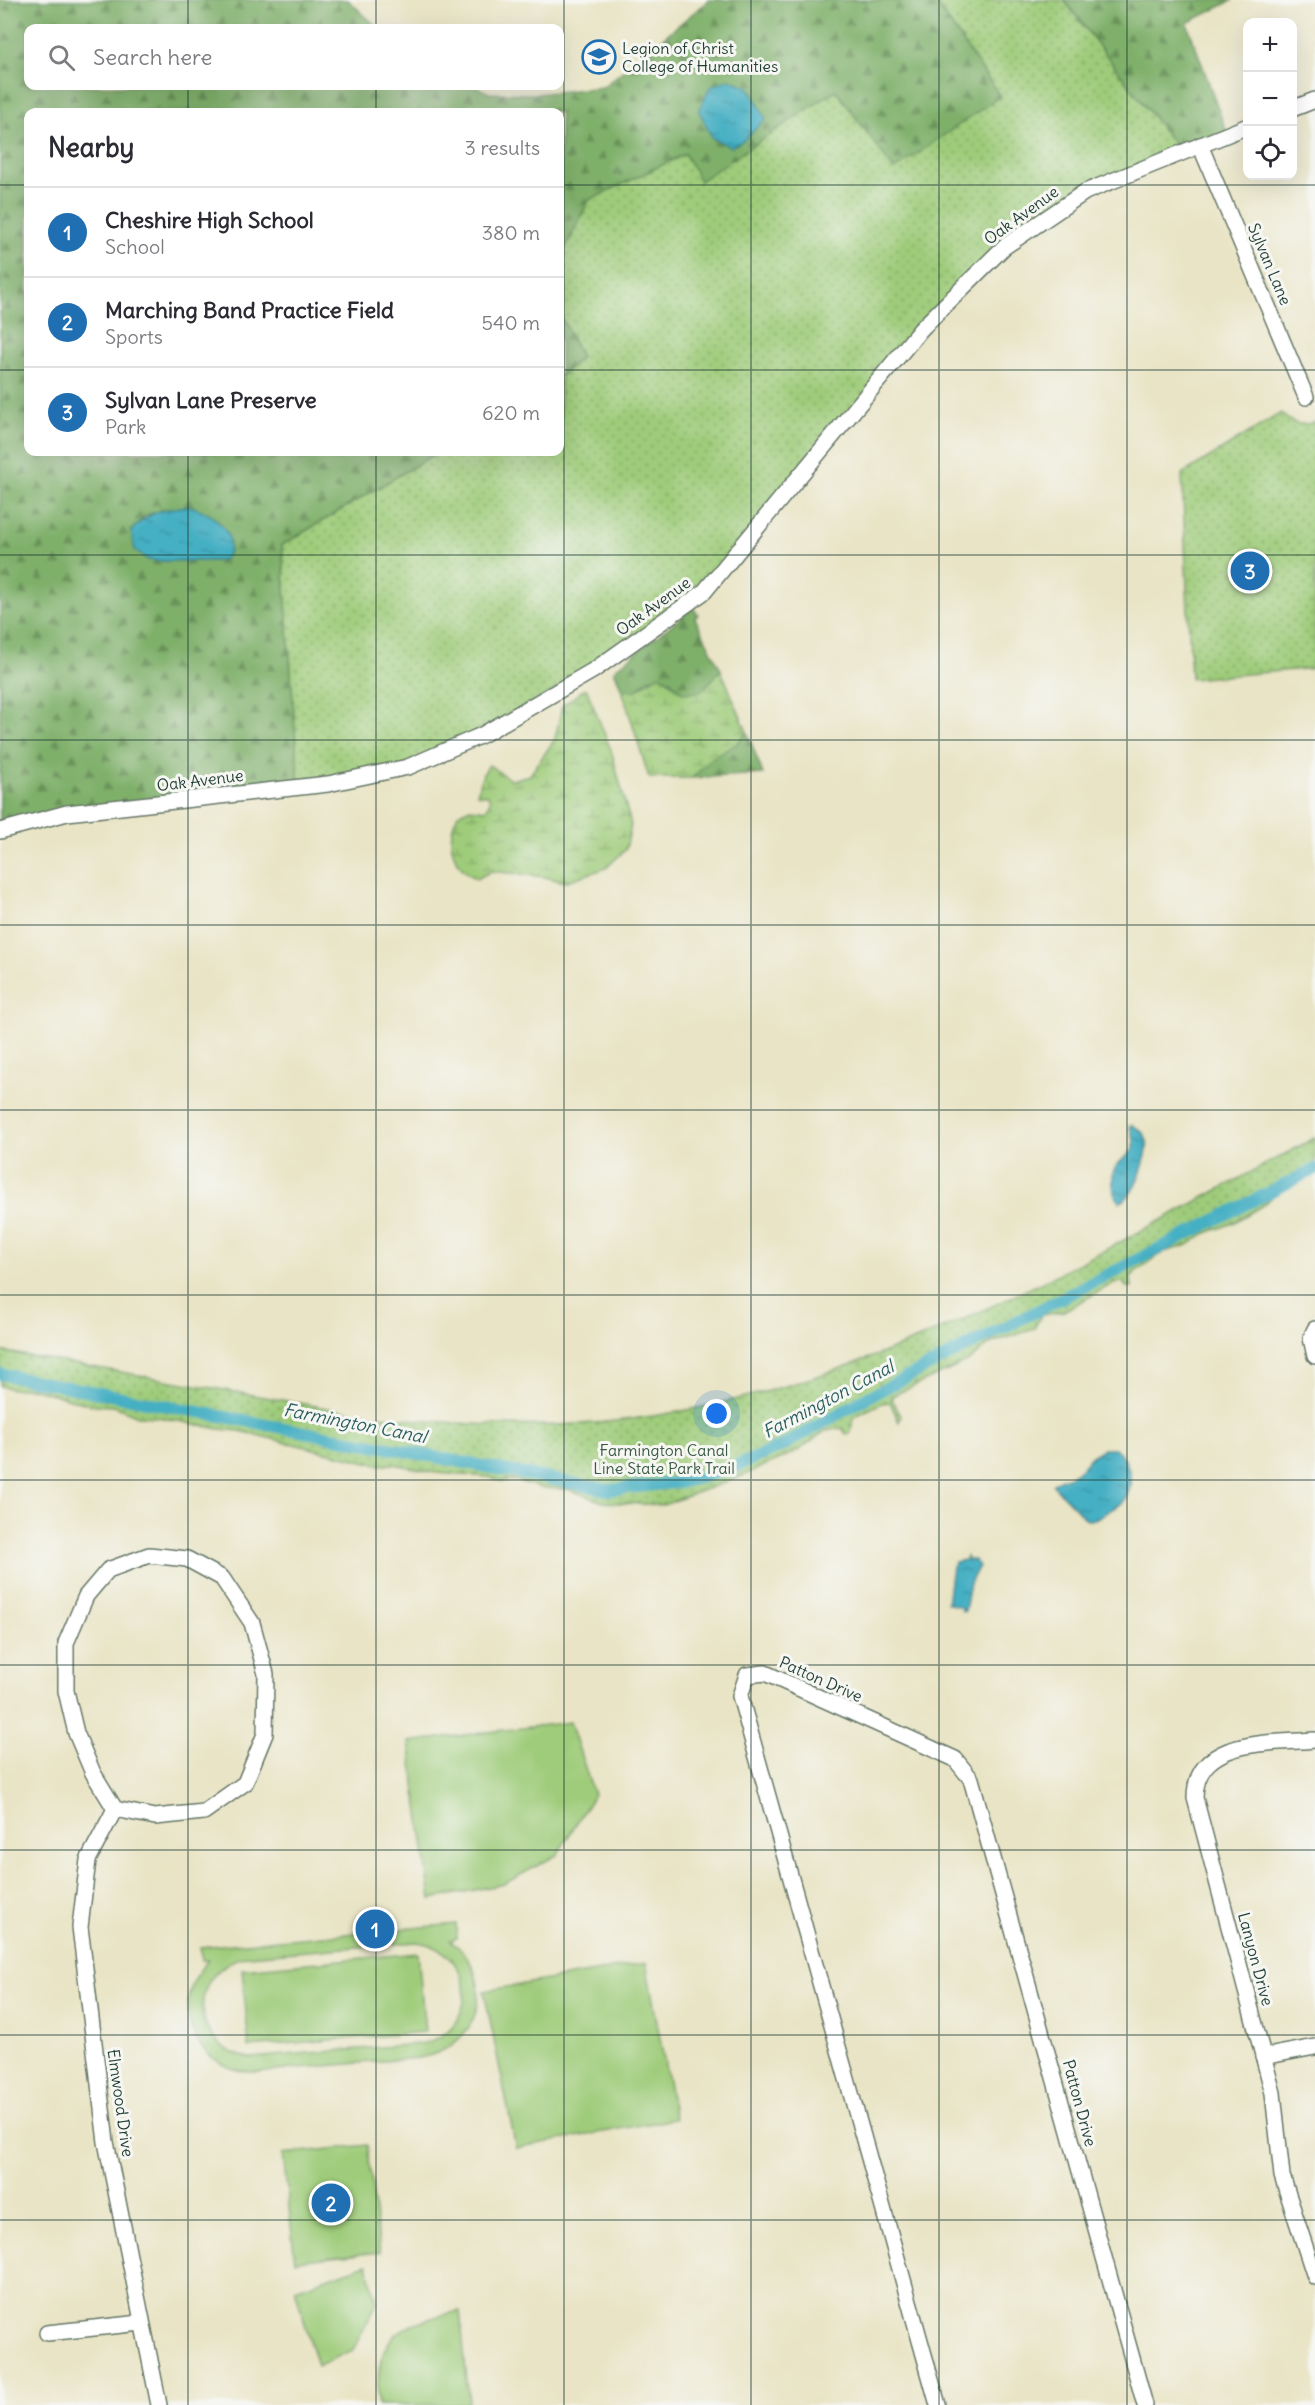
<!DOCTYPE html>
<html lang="en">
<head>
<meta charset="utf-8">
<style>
	:root { --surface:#fff; --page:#f2f2f3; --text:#2b2b33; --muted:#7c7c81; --line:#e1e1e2; --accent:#1f6fb2 }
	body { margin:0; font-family:Delius,sans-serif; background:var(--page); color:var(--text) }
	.controls { position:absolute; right:18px; top:18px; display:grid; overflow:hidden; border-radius:12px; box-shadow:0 6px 24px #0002 }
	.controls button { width:54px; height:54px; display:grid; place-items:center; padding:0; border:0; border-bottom:2px solid var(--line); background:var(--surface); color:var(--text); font:30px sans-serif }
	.you { position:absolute; left:717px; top:1414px; width:21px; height:21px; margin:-15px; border:4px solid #fff; border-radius:50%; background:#1a73e8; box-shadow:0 0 0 9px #1a73e833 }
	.badge { display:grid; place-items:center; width:39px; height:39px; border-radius:50%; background:var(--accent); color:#fff; font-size:20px; font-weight:700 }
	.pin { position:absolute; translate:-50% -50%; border:3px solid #fff; box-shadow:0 2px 6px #0006 }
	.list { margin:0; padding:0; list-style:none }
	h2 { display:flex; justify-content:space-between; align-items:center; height:78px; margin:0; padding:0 24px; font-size:26px }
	h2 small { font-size:20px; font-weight:400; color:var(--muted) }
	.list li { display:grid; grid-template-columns:39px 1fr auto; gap:18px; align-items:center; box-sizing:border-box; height:90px; padding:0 24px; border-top:2px solid var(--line) }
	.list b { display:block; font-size:22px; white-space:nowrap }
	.list p { margin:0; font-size:20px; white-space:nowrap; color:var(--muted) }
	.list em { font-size:20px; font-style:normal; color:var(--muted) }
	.icon { flex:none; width:33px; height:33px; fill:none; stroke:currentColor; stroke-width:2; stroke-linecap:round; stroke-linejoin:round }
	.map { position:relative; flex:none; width:1315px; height:2405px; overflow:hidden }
	.search { position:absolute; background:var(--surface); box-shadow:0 6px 24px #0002; left:24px; top:24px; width:540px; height:66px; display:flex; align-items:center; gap:15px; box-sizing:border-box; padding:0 21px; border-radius:12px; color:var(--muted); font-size:22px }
	.panel { position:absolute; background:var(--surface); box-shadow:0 6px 24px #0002; left:24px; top:108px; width:540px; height:348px; border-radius:12px }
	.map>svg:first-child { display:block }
</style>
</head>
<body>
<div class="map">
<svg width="1315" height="2405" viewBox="0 0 1315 2405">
	<defs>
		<pattern id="grass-dots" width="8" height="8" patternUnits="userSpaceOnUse" patternTransform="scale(1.5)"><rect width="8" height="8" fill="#9fcc7a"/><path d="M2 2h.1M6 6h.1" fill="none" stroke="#81a765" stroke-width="1.8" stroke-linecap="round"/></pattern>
		<pattern id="forest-firs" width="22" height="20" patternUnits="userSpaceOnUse" patternTransform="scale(1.5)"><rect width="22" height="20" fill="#7fb06a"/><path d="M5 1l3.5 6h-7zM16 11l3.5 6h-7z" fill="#679058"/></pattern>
		<pattern id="wetland-marsh" width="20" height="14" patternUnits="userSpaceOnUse" patternTransform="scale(1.5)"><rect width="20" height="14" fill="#9fcc7a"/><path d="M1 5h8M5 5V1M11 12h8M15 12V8" fill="none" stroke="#81a765"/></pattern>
		<pattern id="water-ripples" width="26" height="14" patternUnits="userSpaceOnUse" patternTransform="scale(1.5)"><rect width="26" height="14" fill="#44afc3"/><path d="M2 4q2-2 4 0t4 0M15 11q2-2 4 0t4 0" fill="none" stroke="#38909f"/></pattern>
	</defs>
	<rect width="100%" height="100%" fill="#f6f6f2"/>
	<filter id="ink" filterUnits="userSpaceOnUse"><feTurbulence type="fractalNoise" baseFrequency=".0167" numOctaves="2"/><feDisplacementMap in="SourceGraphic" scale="12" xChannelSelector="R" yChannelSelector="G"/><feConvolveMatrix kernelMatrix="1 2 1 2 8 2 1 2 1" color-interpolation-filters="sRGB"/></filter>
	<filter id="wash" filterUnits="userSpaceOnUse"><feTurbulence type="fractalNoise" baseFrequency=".008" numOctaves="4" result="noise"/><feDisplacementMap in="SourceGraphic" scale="24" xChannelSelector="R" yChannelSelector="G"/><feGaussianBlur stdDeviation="1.35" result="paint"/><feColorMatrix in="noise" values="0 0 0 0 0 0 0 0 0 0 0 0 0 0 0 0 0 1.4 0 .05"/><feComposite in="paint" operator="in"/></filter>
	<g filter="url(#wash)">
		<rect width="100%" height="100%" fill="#e9e4c5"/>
		<g fill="url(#grass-dots)" stroke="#5f8457" stroke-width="1.5">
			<path d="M 934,0 L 1064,0 L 1181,153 L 1085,192 L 1004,247 L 921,329 L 704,592 L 594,670 L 408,767 L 299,787 L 282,545 L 438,452 L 560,452 L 560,377 L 581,357 L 560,315 L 560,259 L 589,200 L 685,154 L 701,180 L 836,90 L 1000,97 Z"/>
			<path d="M 1281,413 C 1291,424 1301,427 1315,422 L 1315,668 L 1191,679 L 1182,474 Z"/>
			<path d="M 1315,1138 L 1315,1173 L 1279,1190 L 1265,1204 L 1233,1223 L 1204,1234 L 1188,1245 L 1164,1252 L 1135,1272 L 1131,1278 L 1132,1287 L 1126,1287 L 1123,1282 L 1114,1283 L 1062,1312 L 1041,1315 L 1034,1329 L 991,1343 L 967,1362 L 894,1395 L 891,1398 L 901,1416 L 899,1422 L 890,1402 L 882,1403 L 853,1417 L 851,1433 L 846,1434 L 842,1428 L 825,1431 L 799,1450 L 742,1476 L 663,1505 L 603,1502 L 567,1489 L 541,1488 L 515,1480 L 501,1481 L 488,1477 L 436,1473 L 394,1464 L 379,1465 L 240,1431 L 219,1429 L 158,1417 L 138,1416 L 114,1406 L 91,1405 L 32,1388 L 13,1389 L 0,1386 L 0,1351 L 368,1415 C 450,1424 533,1430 615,1421 C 871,1393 1092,1255 1315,1138 Z"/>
		</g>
		<g fill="url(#forest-firs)" stroke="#4f764f" stroke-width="1.5" fill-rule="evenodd">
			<path d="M 0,0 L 348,0 L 378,28 L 28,28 L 28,86 L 474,86 L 489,93 L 536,94 L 603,87 L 709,0 L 934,0 L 1000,96 L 894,170 L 836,90 L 700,181 L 685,154 L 589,200 L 560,259 L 560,112 L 28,112 L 28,452 L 438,452 L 282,545 L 299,787 L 67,813 L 0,831 ZM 165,509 L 187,560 L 156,561 L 131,531 L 145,516 Z"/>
			<path d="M 1064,0 L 1233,0 L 1187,23 L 1227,133 L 1181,153 Z"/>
			<path d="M 560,315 L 581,357 L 560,377 Z"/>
			<path d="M 693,608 L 698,614 L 695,618 L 721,670 L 701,692 L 683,693 L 670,680 L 649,679 L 635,691 L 622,690 L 614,670 Z"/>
			<path d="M 747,732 L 763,774 L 692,778 L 713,757 L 735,745 Z"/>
		</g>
		<g fill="url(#wetland-marsh)" stroke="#5f8457" stroke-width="1.5">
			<path d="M 721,670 L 747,732 L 735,745 L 713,757 L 692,778 L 649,778 L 622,690 L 635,691 L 660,674 L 683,693 L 701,692 Z"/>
			<path d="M 586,688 L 611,750 L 631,825 L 626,849 L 606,868 L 564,882 L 545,877 L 491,871 L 477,879 C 451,867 445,839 458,814 L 470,808 L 486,810 L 490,801 L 488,795 L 477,794 L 483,774 L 489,765 L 511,780 L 530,775 L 555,739 L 562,706 Z"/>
		</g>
		<g fill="#9fcc7a" stroke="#5f8457" stroke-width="1.5" fill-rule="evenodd">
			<path d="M 570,1722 L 594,1795 L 557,1855 L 504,1884 L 431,1899 L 409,1742 Z"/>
			<path d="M 456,1924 L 457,1938 L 450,1940 C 500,1978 481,2048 419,2058 C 380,2061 340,2065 301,2068 C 280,2070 257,2075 237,2070 C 214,2064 196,2046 190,2024 C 184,2000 192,1978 208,1960 L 202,1960 L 200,1947 ZM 417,1942 C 479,1951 481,2033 419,2044 L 250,2058 C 188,2048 186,1968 248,1956 Z"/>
			<path d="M 418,1953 L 425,2032 L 249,2047 L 242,1969 Z"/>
			<path d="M 646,1963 L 675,2119 L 516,2148 L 484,1991 Z"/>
			<path d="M 367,2145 L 380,2252 L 295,2261 L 283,2154 Z"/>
			<path d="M 367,2264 L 377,2303 L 353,2350 L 317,2366 L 295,2289 Z"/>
			<path d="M 460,2311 L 469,2402 L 465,2405 L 378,2405 C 376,2333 394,2326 460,2311 Z"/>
		</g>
		<g fill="url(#water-ripples)" stroke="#32767c" stroke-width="1.5">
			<path d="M 729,79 L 749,87 L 766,119 L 744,140 L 731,147 L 712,138 L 699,111 L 710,87 Z"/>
			<path d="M 190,506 C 211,512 240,532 226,558 L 218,561 L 156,561 L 148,560 L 135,550 L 131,531 C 150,511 162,509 190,506 Z"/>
			<path d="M 1132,1125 C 1138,1128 1145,1133 1147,1141 C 1150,1154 1133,1200 1120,1202 C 1115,1197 1114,1193 1113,1185 C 1110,1158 1131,1161 1134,1145 C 1135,1139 1131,1132 1129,1126 Z"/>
			<path d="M 1103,1449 L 1116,1449 C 1130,1460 1136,1487 1123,1501 C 1118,1507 1111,1509 1104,1514 C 1098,1517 1095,1521 1087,1520 L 1052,1484 C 1060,1478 1067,1479 1074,1474 C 1086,1467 1084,1458 1103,1449 Z"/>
			<path d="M 966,1556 L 967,1560 L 974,1560 L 979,1566 L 970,1583 L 965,1611 L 962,1612 L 962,1608 L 947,1603 L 952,1566 L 955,1562 L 965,1560 Z"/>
		</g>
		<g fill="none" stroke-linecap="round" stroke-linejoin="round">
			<path stroke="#44afc3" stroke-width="12" d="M 0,1374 L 608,1490 L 683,1482 L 730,1469 L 784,1445 L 868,1397 L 1315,1169"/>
		</g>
	</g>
	<g filter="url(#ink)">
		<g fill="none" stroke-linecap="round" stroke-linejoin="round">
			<defs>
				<g id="minor">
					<path d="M 1292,109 L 1315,100"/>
					<path d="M 1200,145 L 1306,397"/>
					<path d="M 0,831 L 67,813 L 328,784 L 408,767 L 482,735 L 594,670 L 704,592 L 921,329 L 1004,247 L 1085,192 L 1248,126"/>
					<path d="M 1315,1329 L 1311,1338 L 1315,1356"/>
					<path d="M 149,1555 L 187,1559 L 222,1578 L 252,1623 L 266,1674 L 265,1734 L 245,1783 L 204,1812 L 155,1817 L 115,1809 L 93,1773 L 76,1733 L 66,1691 L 66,1643 L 86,1596 L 108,1570 Z"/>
					<path d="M 1315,1740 C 1271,1744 1195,1737 1195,1798 L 1273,2093 L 1282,2176 L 1315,2277"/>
					<path d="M 115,1809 L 88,1860 L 80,1927 L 106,2142 L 159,2405"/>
					<path d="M 1263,2057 L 1315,2047"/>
					<path d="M 47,2333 L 141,2323"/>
					<path d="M 938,2405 L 740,1696 L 747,1675 L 765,1673 L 955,1759 L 971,1779 L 1145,2405"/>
				</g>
			</defs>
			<use href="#minor" stroke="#667767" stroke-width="18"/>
			<use href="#minor" stroke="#fff" stroke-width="15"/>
		</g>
	</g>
	<path fill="none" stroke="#1f3d34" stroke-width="1.5" stroke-opacity="0.55" d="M 188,0 L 188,28M 376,0 L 376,28M 564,0 L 564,2405M 751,0 L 751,2405M 939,0 L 939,2405M 1127,0 L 1127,2405M 188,86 L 188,112M 376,86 L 376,112M 0,185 L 28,185M 560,185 L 1315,185M 0,370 L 28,370M 560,370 L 1315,370M 188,452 L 188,2405M 376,452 L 376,2405M 0,555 L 1315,555M 0,740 L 1315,740M 0,925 L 1315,925M 0,1110 L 1315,1110M 0,1295 L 1315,1295M 0,1480 L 1315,1480M 0,1665 L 1315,1665M 0,1850 L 1315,1850M 0,2035 L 1315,2035M 0,2220 L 1315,2220"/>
	<defs>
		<symbol id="university-ring" viewBox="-11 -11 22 22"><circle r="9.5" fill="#f6f6f2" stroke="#1f6fb2" stroke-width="1.5"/><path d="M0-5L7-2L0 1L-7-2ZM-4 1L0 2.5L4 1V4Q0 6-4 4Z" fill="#1f6fb2"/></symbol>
	</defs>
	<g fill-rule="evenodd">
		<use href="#university-ring" x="580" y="38" width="38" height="38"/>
	</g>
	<g text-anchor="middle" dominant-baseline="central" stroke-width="6" stroke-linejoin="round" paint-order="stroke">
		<g font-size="16" fill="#1f3d34" stroke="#f6f6f2" text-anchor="start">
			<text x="622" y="48">Legion of Christ<tspan x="622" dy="18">College of Humanities</tspan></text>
		</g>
		<g font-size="16" fill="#1f3d34" stroke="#f6f6f2">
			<text transform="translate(1021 215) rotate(-36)">Oak Avenue</text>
			<text transform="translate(1270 264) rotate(67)">Sylvan Lane</text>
			<text transform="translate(653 606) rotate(-36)">Oak Avenue</text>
			<text transform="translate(200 780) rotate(-7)">Oak Avenue</text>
			<text transform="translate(821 1679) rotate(24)">Patton Drive</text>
			<text transform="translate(1256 1959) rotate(75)">Lanyon Drive</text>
			<text transform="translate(121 2103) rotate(82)">Elmwood Drive</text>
			<text transform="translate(1080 2103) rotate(75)">Patton Drive</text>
		</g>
		<g font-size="16" fill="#395a42" stroke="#f6f6f2">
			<text x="664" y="1450">Farmington Canal<tspan x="664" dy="18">Line State Park Trail</tspan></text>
		</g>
		<g font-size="18" font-style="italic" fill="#2a5f5f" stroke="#f6f6f2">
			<text transform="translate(828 1399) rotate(-28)">Farmington Canal</text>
			<text transform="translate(355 1423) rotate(11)">Farmington Canal</text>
		</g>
	</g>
</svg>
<div class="controls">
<button>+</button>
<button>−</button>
<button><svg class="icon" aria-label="locate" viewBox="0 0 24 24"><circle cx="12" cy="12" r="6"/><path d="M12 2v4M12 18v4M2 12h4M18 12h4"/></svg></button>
</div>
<div class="you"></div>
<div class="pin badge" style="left:375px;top:1929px">1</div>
<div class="pin badge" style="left:331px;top:2203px">2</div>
<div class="pin badge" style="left:1250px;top:571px">3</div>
<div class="search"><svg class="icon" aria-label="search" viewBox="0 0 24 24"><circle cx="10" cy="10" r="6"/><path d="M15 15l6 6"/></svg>Search here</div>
<section class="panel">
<h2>Nearby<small>3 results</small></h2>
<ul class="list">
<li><span class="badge">1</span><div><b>Cheshire High School</b><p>School</p></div><em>380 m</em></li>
<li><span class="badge">2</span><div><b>Marching Band Practice Field</b><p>Sports</p></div><em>540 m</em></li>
<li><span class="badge">3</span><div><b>Sylvan Lane Preserve</b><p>Park</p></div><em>620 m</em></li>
</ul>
</section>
</div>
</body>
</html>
